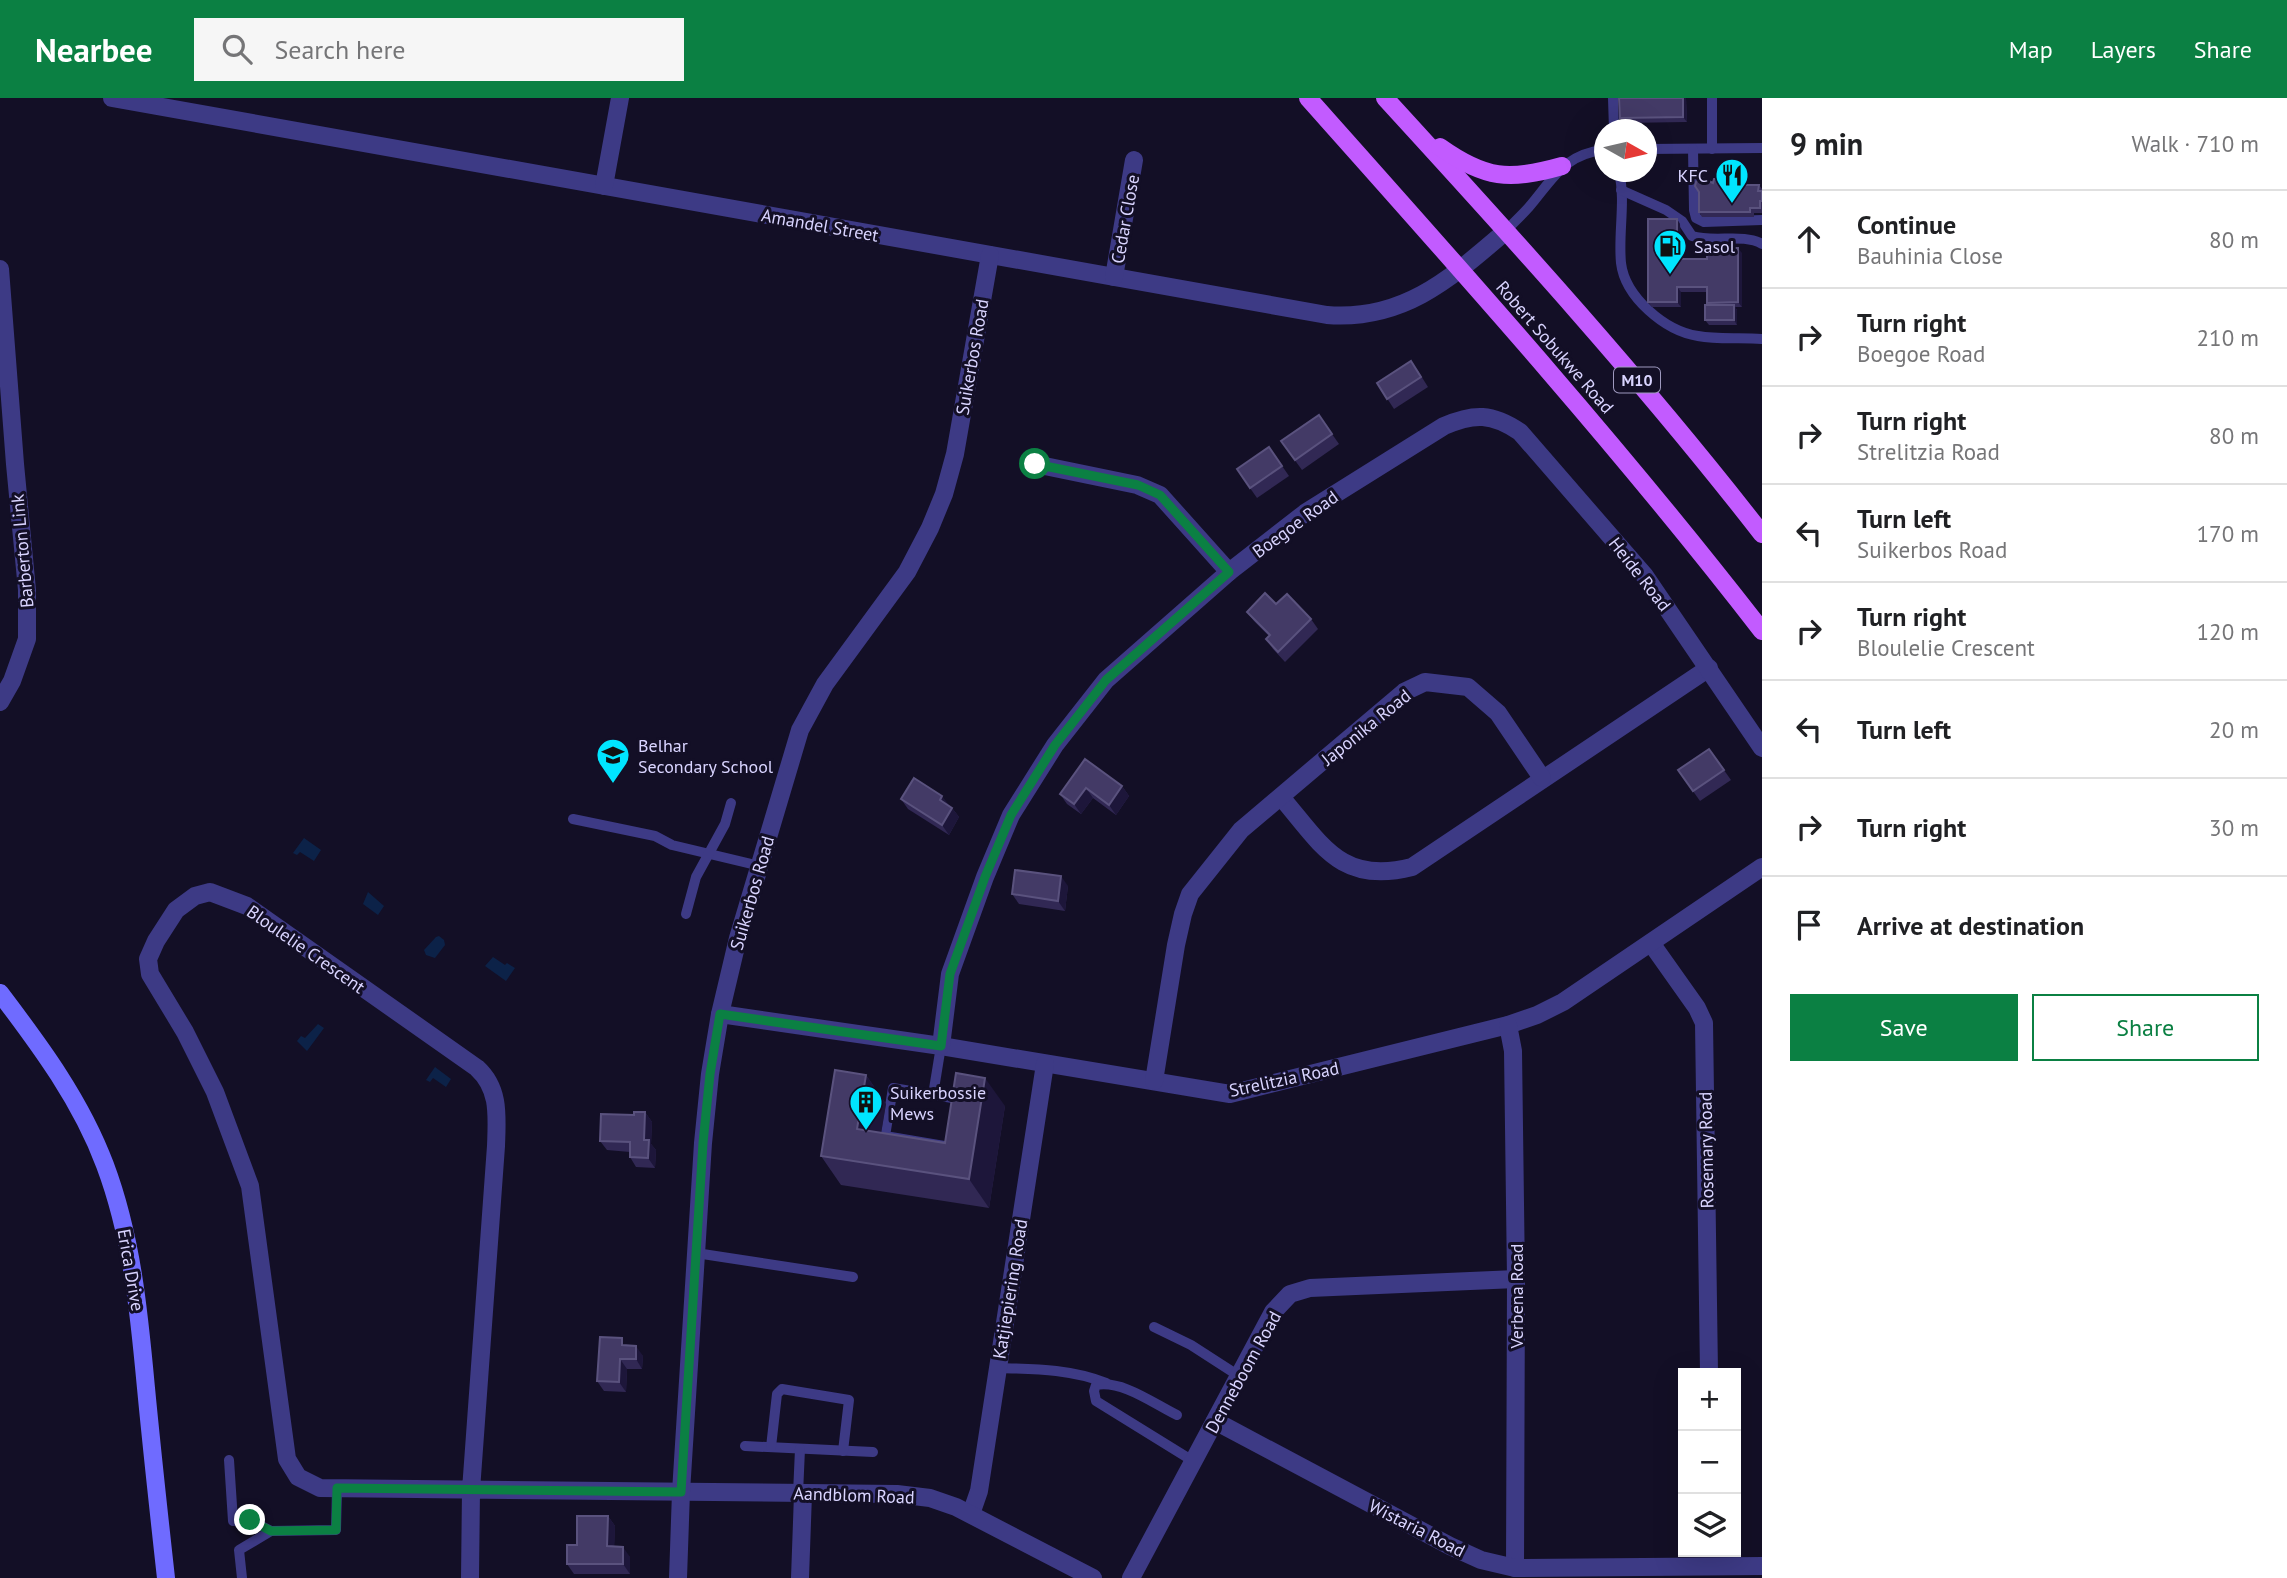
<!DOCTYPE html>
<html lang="en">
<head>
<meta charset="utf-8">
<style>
	:root { --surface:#fff; --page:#f6f6f6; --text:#202124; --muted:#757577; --line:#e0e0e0; --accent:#0b8043 }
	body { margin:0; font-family:"PT Sans",sans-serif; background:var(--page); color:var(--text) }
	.controls { position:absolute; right:21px; bottom:21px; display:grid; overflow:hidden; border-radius:0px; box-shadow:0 7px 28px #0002 }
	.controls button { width:63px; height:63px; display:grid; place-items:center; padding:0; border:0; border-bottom:2px solid var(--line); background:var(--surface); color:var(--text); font:35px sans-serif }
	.compass { position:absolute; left:1594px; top:21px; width:63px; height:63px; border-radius:50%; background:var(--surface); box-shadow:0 7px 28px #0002; rotate:98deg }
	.stop { position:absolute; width:21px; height:21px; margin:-16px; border:5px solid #0b8043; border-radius:50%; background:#fff }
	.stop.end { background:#0b8043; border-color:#fff; box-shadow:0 2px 7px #0008 }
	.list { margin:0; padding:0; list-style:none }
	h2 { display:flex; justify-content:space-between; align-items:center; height:91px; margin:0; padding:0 28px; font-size:30px }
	h2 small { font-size:23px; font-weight:400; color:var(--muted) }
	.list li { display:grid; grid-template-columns:46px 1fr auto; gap:21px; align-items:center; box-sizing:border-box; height:98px; padding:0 28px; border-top:2px solid var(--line) }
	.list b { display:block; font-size:26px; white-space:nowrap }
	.list p { margin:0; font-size:23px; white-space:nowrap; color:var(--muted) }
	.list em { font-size:23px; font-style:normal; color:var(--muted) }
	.actions { display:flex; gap:14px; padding:21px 28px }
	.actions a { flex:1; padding:16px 0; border:2px solid var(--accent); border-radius:0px; text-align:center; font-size:24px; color:var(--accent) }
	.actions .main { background:var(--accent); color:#fff }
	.icon { flex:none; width:38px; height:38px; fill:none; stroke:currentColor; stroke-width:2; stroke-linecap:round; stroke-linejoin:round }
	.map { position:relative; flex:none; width:1762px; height:1480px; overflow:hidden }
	header { display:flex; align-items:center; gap:42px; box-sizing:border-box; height:98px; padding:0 35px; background:var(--accent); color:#fff }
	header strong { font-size:33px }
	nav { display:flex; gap:38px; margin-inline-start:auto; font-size:24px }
	.search { width:490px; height:63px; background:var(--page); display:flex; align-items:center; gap:18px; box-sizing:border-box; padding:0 24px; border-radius:0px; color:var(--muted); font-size:26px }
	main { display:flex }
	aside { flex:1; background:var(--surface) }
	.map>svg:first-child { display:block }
</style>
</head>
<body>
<header>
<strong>Nearbee</strong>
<div class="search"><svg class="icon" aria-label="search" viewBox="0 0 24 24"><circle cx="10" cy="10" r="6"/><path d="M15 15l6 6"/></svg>Search here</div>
<nav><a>Map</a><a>Layers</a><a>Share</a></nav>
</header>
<main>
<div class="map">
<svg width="1762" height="1480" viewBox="0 0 1762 1480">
	<rect width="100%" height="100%" fill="#130f26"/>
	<g fill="#0c2248">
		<path d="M 304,740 L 321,752 L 314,763 L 300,754 L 297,757 L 293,755 Z"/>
		<path d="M 368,794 L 384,808 L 378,817 L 363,806 Z"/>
		<path d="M 439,838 L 444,842 L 445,847 L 435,860 L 426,857 L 424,852 L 436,839 Z"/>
		<path d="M 493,859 L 505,867 L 507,865 L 515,870 L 506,883 L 485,868 Z"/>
		<path d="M 318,926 L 324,930 L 307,953 L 297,943 L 301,938 L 305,940 Z"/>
		<path d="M 435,969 L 451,981 L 446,989 L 433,980 L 430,984 L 426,982 Z"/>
	</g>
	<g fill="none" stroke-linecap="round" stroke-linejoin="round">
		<g stroke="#3d3a85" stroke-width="10">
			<path d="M 1613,0 L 1614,32"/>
			<path d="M 1646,51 L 1762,50"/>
			<path d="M 1693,51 L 1694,112 L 1696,120 L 1704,124 L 1762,122"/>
			<path d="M 1712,51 L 1712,0"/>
			<path d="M 1619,74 C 1626,103 1618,135 1621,165 C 1625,199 1665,233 1698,238 C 1719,242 1741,239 1762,241"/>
			<path d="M 1621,92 L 1666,112 L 1682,123 L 1692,138 C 1714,145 1743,135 1762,146"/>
			<path d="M 1506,133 C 1513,125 1522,117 1529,109 C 1553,81 1564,56 1604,52"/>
			<path d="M 573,721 L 655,738 L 672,747 L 760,768"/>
			<path d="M 686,816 L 696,779 L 725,726 L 731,705"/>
			<path d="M 893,990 L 970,1003 L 962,1051 L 885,1038 Z"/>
			<path d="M 933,997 L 941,948"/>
			<path d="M 696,1155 L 853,1179"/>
			<path d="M 1154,1229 L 1191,1247 L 1239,1278"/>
			<path d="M 998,1270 C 1035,1271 1071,1271 1106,1285"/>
			<path d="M 1177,1317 C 1154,1306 1123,1282 1096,1287 L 1094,1293 L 1096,1303 L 1193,1363"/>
			<path d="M 745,1348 L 873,1354"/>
			<path d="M 771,1349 L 777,1296 L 782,1291 L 849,1302 L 843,1353"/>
			<path d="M 229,1362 L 233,1423 L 250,1422 L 271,1433"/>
			<path d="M 798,1396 L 800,1351"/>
			<path d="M 242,1480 L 239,1452 L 271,1433 L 336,1432 L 337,1390"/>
		</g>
		<g stroke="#3d3a85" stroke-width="18">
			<path d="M 112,0 L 1327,217 C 1404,223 1451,180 1506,133"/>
			<path d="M 604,88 L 620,0"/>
			<path d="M 0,171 L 15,366 L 27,492 L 27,541 L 12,583 L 0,604"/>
			<path d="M 1114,179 L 1134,62"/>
			<path d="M 1035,366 L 1137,387 L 1160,397 L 1229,474"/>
			<path d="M 1281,699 C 1322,747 1341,787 1412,769 L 1709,570"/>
			<path d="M 1651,845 L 1697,910 L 1704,925 L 1709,1275"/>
			<path d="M 720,916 L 941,948 L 1230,996 L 1508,927 L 1537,917 L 1563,904 L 1762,769"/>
			<path d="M 1508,927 L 1513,953 L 1516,1181 L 1515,1470"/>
			<path d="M 941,948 L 950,876 L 985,779 L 1011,717 L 1055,647 L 1106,582 L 1229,474 L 1305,415 L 1444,328 C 1474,315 1492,315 1520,334 L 1645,478 L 1762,650"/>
			<path d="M 1154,983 L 1176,847 L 1183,816 L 1190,796 L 1241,732 L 1404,594 L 1425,584 L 1468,589 L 1498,615 L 1542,680"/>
			<path d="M 1215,1323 L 1450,1448 L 1481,1462 L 1515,1470 L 1762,1468"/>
			<path d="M 971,1416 L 979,1393 L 1045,966"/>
			<path d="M 470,1480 L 471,1392 L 496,1048 C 497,1018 500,991 477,970 L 247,808 L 210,794 L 195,798 L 176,812 L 156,843 L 148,861 L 150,876 L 185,934 L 215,994 L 250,1088 L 287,1361 L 298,1379 L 320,1390 L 897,1396 L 930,1400 L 956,1409 L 1093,1480"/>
			<path d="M 678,1480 L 681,1394 L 703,1045 L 710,976 L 720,916 L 738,840 L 800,632 L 825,586 L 907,474 L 930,430 L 944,396 L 955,356 L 990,157"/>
			<path d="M 800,1480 L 803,1396"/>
			<path d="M 1131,1480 L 1273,1214 L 1290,1196 L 1310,1190 L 1516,1181"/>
		</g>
		<path stroke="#6f6bff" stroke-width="18" d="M 0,895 C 41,949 81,1003 105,1067 C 132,1139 139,1214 146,1290 C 152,1353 159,1417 166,1480"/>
		<g stroke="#c25bff" stroke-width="18">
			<path d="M 1308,0 C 1463,174 1619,348 1762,533"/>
			<path d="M 1385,0 C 1515,142 1644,284 1762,436"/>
			<path d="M 1440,49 C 1485,81 1509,83 1562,68"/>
		</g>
	</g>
	<g fill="#312854">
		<path d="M 1619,0 L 1686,0 L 1687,24 L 1623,25 L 1620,20 Z"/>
		<path d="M 1713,85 L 1759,87 L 1762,91 L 1762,115 L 1754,115 L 1754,119 L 1702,119 L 1699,114 Z"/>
		<path d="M 1677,121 L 1680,126 L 1681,161 L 1707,161 L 1742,155 L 1742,209 L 1735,209 L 1737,212 L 1737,227 L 1709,227 L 1705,222 L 1709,207 L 1707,205 L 1707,194 L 1681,194 L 1681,209 L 1652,209 L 1648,204 Z"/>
		<path d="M 1418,273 L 1428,289 L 1394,311 L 1377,285 Z"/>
		<path d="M 1332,336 L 1339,346 L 1302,372 L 1281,343 Z"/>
		<path d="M 1269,349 L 1289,378 L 1257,400 L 1250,390 Z"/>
		<path d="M 1276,506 L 1311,521 L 1318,531 L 1285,564 L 1273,551 L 1266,541 L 1269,538 L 1254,523 L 1247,514 Z"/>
		<path d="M 1709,651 L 1731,682 L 1700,703 L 1678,672 Z"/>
		<path d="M 1085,661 L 1122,688 L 1129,698 L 1116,717 L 1093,700 L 1081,716 L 1067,706 L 1060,696 Z"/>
		<path d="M 901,701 L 949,708 L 952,710 L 959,719 L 949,737 L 908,711 Z"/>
		<path d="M 1068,788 L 1065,813 L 1019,806 L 1012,796 Z"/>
		<path d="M 866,977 L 886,1006 L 881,1035 L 945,1045 L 1005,1008 L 989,1110 L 841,1087 L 821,1058 Z"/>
		<path d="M 645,1014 L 652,1024 L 651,1046 L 656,1052 L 655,1070 L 636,1069 L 630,1059 L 630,1054 L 607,1052 L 600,1043 L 634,1017 Z"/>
		<path d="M 627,1247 L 643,1258 L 642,1271 L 627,1271 L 626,1294 L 604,1293 L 597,1283 Z"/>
		<path d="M 608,1418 L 615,1428 L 614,1449 L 630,1459 L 630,1476 L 574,1476 L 567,1466 L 577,1447 Z"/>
	</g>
	<g fill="#1d163a">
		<path d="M 1683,0 L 1686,0 L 1687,24 L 1683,19 Z"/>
		<path d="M 1677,121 L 1680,126 L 1681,166 L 1677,161 Z"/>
		<path d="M 1738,150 L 1742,155 L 1742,209 L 1738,204 Z"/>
		<path d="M 1677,189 L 1681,194 L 1681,209 L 1677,204 Z"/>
		<path d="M 1734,207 L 1737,212 L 1737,227 L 1734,222 Z"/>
		<path d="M 1122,688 L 1129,698 L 1116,717 L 1109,707 Z"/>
		<path d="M 1086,690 L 1093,700 L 1081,716 L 1074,706 Z"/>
		<path d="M 942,698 L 949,707 L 940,702 Z"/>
		<path d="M 952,710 L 959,719 L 949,737 L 942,727 Z"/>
		<path d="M 1061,778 L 1068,788 L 1065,813 L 1058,803 Z"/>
		<path d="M 866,977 L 886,1006 L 877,1060 L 857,1031 Z"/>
		<path d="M 985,980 L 1005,1008 L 989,1110 L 969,1081 Z"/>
		<path d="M 645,1014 L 652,1024 L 651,1046 L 656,1052 L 655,1070 L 648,1060 L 644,1042 Z"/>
		<path d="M 636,1248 L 643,1258 L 642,1271 L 636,1261 Z"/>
		<path d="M 620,1261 L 627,1271 L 626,1294 L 619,1284 Z"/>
		<path d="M 608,1418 L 615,1428 L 614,1458 L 607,1448 Z"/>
		<path d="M 623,1449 L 630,1459 L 630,1476 L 623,1466 Z"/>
	</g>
	<g fill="#433a66" stroke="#5a527e" stroke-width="2">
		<path d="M 1619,0 L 1683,0 L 1683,19 L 1620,20 Z"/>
		<path d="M 1702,80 L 1713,85 L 1714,81 L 1739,81 L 1739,87 L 1759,87 L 1758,93 L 1762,93 L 1762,103 L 1760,103 L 1760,110 L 1750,110 L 1750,114 L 1699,114 L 1699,94 L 1695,88 L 1696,84 Z"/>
		<path d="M 1648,121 L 1677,121 L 1677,161 L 1707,161 L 1707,150 L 1738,150 L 1738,204 L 1707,205 L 1707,189 L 1677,189 L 1677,204 L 1648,204 Z"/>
		<rect x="1705" y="207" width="29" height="15"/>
		<path d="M 1411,263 L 1421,279 L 1387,301 L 1377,285 Z"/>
		<path d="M 1319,317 L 1332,336 L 1295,362 L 1281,343 Z"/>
		<path d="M 1269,349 L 1282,368 L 1250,390 L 1237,371 Z"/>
		<path d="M 1265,495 L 1276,506 L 1287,496 L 1311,521 L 1278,554 L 1266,541 L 1270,537 L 1247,514 Z"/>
		<path d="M 1709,651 L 1724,672 L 1693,693 L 1678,672 Z"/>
		<path d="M 1085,661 L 1122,688 L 1109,707 L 1086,690 L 1074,706 L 1060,696 Z"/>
		<path d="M 914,680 L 942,698 L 940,702 L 952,710 L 942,727 L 901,701 Z"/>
		<path d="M 1015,772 L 1061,778 L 1058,803 L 1012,796 Z"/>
		<path d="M 835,972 L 866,977 L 857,1031 L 945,1045 L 956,975 L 985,980 L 969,1081 L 821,1058 Z"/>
		<path d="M 634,1014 L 645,1014 L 644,1042 L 649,1042 L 648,1060 L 630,1059 L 630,1044 L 600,1043 L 601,1016 L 634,1017 Z"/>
		<path d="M 600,1239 L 622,1240 L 622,1247 L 636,1248 L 636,1261 L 620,1261 L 619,1284 L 597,1283 Z"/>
		<path d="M 577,1418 L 608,1418 L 607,1448 L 623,1449 L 623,1466 L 567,1466 L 567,1447 L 577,1447 Z"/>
	</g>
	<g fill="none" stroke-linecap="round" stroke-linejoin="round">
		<path stroke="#0b8043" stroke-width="9" d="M 250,1422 L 271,1433 L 336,1432 L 337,1390 L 681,1394 L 703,1045 L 710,976 L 720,916 L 941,948 L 950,876 L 985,779 L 1011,717 L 1055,647 L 1106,582 L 1229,474 L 1160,397 L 1138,387 L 1035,366"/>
	</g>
	<defs>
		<symbol id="restaurant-pin" viewBox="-11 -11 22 30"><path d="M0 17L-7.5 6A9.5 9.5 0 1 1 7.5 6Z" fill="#00e5ff" stroke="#130f26"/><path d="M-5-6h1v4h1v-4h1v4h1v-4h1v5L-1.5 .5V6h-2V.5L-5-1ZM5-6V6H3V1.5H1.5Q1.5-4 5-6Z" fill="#111"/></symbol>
		<symbol id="fuel-pin" viewBox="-11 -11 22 30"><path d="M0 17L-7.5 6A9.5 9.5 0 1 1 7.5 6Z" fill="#00e5ff" stroke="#130f26"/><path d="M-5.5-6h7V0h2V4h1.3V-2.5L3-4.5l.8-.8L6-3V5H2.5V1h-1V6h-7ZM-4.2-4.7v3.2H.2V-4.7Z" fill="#111"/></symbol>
		<symbol id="school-pin" viewBox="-11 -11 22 30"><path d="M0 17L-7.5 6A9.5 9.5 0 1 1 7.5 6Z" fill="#00e5ff" stroke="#130f26"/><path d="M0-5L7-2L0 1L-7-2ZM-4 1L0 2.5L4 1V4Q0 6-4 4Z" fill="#111"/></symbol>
		<symbol id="building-pin" viewBox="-11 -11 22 30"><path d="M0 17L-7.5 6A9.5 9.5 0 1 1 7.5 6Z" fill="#00e5ff" stroke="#130f26"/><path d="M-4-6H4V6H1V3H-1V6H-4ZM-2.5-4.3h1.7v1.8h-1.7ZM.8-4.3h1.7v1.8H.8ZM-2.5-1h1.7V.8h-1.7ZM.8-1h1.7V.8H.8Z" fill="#111"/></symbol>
	</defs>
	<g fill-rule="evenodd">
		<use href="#restaurant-pin" x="1713" y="58" width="38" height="52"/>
		<use href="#fuel-pin" x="1651" y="129" width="38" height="52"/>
		<use href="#school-pin" x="594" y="638" width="38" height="52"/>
		<use href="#building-pin" x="847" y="985" width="38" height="52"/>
	</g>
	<g text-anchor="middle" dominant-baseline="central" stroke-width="6" stroke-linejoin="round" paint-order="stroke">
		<rect fill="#130f26" stroke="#9e99be" stroke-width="2" x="1614" y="269.5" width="46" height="25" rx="5"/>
		<g font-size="16" font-weight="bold" fill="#d9d4ff">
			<text x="1637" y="282">M10</text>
		</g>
		<g font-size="18" fill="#d9d4ff" stroke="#130f26" text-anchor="start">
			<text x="1708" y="77" text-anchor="end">KFC</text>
			<text x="1694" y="148">Sasol</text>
			<text x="638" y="647">Belhar<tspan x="638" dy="21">Secondary School</tspan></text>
			<text x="890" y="994">Suikerbossie<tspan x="890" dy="21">Mews</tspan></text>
		</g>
		<g font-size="18" fill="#d9d4ff" stroke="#130f26">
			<text transform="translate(1125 121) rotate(-80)">Cedar Close</text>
			<text transform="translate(820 127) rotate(10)">Amandel Street</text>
			<text transform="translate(1555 249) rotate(49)">Robert Sobukwe Road</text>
			<text transform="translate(972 259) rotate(-80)">Suikerbos Road</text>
			<text transform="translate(1295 426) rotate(-36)">Boegoe Road</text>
			<text transform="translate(22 453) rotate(-95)">Barberton Link</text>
			<text transform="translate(1640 476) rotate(52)">Heide Road</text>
			<text transform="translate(1366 629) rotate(-39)">Japonika Road</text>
			<text transform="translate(752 795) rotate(-74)">Suikerbos Road</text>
			<text transform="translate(306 851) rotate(35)">Bloulelie Crescent</text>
			<text transform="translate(1284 981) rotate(-12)">Strelitzia Road</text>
			<text transform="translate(1706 1052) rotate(-91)">Rosemary Road</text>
			<text transform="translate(131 1172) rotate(80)">Erica Drive</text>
			<text transform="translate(1010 1191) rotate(-81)">Katjiepiering Road</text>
			<text transform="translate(1516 1198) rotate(-90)">Verbena Road</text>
			<text transform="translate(1243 1274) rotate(-61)">Denneboom Road</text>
			<text transform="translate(854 1397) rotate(2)">Aandblom Road</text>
			<text transform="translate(1417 1430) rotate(27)">Wistaria Road</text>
		</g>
	</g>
</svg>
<div class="controls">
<button>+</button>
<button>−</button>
<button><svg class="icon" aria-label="layers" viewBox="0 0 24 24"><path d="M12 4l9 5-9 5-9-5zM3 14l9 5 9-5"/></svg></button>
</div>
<svg class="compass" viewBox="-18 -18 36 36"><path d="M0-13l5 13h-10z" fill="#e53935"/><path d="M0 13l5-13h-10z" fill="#757577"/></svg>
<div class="stop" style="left:1035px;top:366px"></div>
<div class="stop end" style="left:250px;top:1422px"></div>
</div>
<aside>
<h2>9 min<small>Walk · 710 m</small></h2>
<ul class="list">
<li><svg class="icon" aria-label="ahead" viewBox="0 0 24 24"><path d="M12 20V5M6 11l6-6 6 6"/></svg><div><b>Continue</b><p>Bauhinia Close</p></div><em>80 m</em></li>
<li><svg class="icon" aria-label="right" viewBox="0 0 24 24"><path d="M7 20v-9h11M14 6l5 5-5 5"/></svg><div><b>Turn right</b><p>Boegoe Road</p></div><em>210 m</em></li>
<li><svg class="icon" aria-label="right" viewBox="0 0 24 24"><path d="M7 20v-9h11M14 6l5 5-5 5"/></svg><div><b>Turn right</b><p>Strelitzia Road</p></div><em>80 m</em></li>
<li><svg class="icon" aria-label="left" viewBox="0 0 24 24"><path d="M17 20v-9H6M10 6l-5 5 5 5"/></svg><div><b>Turn left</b><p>Suikerbos Road</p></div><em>170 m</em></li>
<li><svg class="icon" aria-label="right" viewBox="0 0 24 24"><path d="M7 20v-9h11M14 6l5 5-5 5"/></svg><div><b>Turn right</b><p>Bloulelie Crescent</p></div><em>120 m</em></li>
<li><svg class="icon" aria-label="left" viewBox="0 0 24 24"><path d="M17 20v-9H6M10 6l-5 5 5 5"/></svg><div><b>Turn left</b></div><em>20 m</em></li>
<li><svg class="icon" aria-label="right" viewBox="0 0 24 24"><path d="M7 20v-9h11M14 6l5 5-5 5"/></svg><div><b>Turn right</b></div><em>30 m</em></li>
<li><svg class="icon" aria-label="arrive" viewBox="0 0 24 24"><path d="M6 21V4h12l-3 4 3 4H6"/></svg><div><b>Arrive at destination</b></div></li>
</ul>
<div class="actions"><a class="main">Save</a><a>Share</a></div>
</aside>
</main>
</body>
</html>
